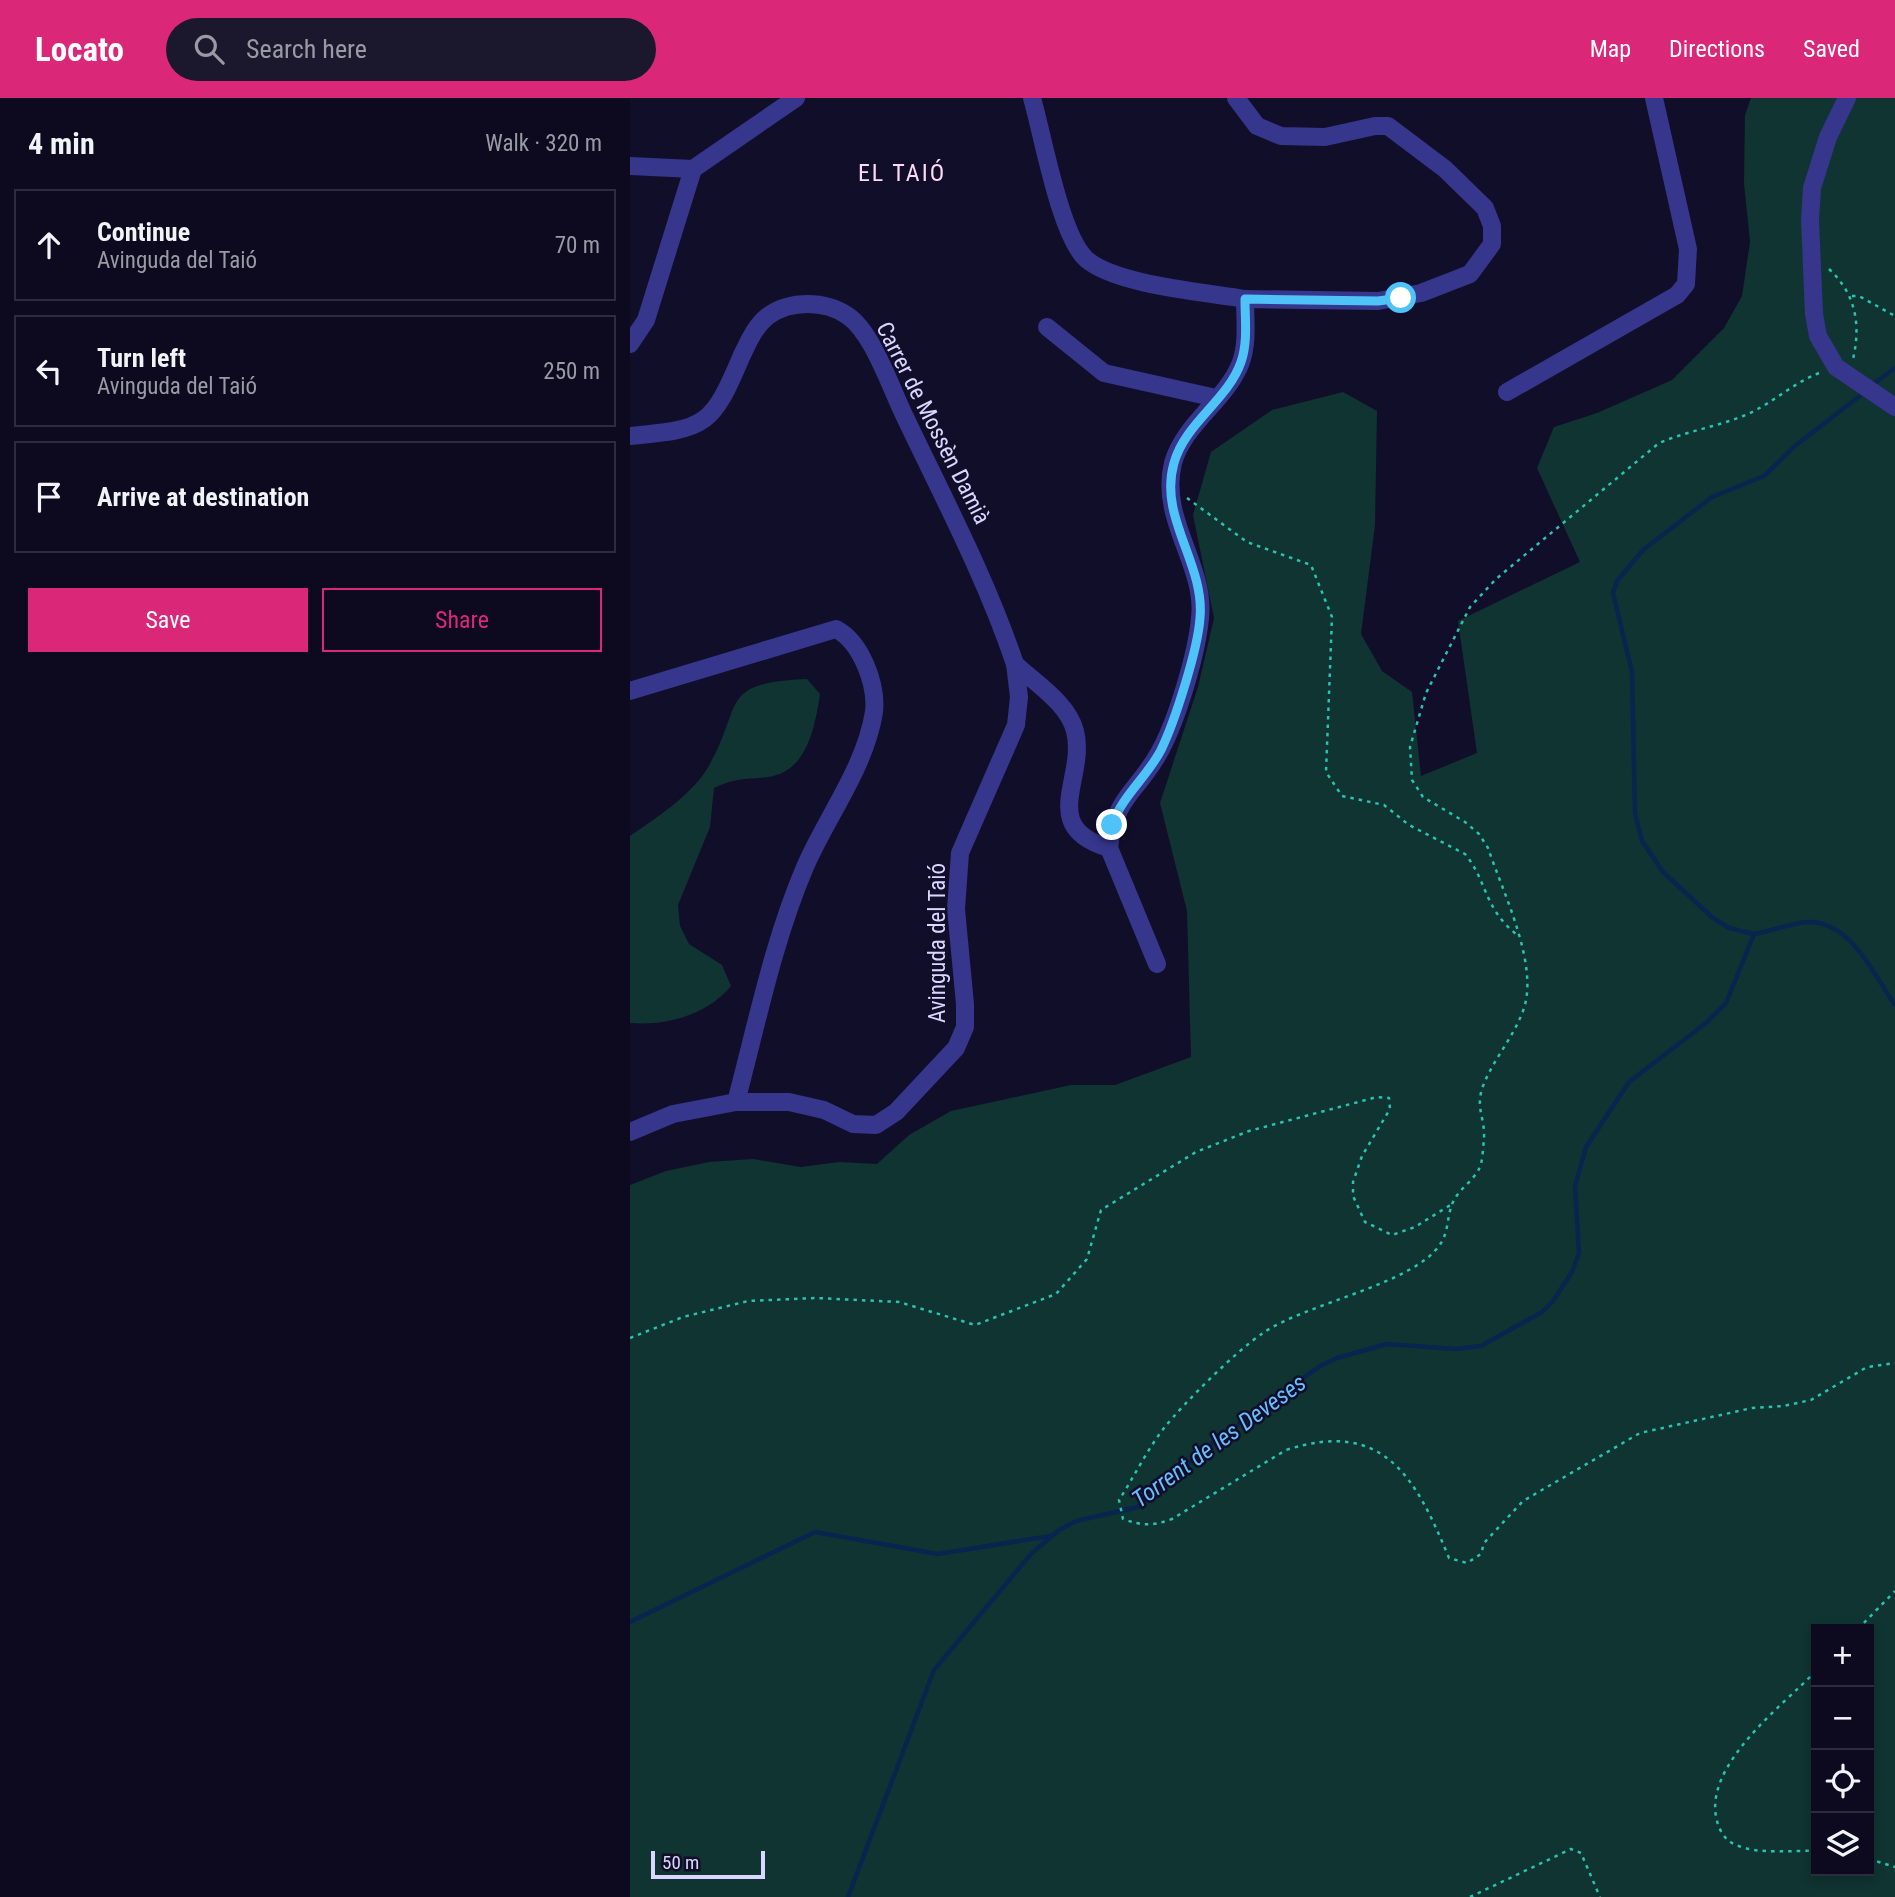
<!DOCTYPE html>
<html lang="en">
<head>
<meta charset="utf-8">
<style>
	:root { --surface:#0d0a20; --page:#1b182d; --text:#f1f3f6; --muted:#9a9aa5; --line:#2d2b3e; --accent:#db2777 }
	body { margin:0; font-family:"Roboto Condensed",sans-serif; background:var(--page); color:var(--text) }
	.controls { position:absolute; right:21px; bottom:21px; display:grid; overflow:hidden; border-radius:0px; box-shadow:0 4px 10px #0003 }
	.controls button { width:63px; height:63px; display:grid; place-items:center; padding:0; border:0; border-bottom:2px solid var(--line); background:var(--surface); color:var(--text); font:35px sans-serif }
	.scale { position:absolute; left:21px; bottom:18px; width:114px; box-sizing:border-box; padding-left:7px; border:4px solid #d9d7ff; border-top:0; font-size:19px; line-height:24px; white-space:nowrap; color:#d9d7ff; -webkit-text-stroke:5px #110e2a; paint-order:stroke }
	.stop { position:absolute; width:21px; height:21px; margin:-16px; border:5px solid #4fc3f7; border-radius:50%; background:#fff }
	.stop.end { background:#4fc3f7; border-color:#fff; box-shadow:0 2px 7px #0008 }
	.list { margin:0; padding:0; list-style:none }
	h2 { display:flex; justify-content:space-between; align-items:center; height:91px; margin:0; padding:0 28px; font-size:30px }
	h2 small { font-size:23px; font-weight:400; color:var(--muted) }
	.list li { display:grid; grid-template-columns:46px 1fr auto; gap:21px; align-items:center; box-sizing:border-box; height:112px; margin:0 14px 14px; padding:0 14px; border:2px solid var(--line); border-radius:0px }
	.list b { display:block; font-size:26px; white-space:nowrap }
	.list p { margin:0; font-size:23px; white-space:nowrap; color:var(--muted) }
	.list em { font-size:23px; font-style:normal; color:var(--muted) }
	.actions { display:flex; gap:14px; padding:21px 28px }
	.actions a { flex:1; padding:16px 0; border:2px solid var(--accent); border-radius:0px; text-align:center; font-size:24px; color:var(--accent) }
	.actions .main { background:var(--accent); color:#fff }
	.icon { flex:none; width:38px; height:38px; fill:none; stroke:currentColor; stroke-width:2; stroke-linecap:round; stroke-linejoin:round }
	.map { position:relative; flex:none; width:1265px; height:1799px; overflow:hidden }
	header { display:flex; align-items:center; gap:42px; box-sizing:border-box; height:98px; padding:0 35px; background:var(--accent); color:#fff }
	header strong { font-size:33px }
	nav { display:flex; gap:38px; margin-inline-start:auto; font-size:24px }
	.search { width:490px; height:63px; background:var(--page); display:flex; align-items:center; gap:18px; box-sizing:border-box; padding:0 24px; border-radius:38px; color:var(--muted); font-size:26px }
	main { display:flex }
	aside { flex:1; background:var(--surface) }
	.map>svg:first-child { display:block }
</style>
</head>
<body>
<header>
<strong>Locato</strong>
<div class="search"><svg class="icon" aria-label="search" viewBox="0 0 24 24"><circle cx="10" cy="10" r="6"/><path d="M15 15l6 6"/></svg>Search here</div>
<nav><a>Map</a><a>Directions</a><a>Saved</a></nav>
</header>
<main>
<aside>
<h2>4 min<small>Walk · 320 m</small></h2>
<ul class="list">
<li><svg class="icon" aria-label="ahead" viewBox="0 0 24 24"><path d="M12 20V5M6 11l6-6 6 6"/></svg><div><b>Continue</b><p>Avinguda del Taió</p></div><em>70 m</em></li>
<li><svg class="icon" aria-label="left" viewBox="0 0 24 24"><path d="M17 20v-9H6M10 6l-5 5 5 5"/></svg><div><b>Turn left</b><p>Avinguda del Taió</p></div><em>250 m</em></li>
<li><svg class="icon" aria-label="arrive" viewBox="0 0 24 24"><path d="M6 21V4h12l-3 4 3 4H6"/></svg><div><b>Arrive at destination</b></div></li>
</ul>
<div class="actions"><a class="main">Save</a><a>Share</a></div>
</aside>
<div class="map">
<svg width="1265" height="1799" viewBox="0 0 1265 1799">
	<rect width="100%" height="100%" fill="#110e2a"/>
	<g fill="#103431" fill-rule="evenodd">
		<path d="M 1121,0 L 1265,0 L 1265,1799 L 0,1799 L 0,1087 L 36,1073 L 79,1064 L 123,1061 L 171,1069 L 209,1064 L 247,1066 L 279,1037 L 321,1013 L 441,987 L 485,987 L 561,959 L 557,813 L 530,705 L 568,589 L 584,520 L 563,417 L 581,354 L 642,312 L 713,294 L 747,313 L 745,427 L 731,536 L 752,573 L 782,594 L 791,678 L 847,655 L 828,523 L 950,464 L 907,370 L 924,329 L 967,315 L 1042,282 L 1094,230 L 1112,198 L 1120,144 L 1114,85 L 1115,17 ZM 1186,1531 L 1239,1531 L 1239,1773 L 1186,1773 Z"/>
		<path d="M 177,581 L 190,596 C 185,629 177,674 138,679 C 115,682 107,679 84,690 L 80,729 L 48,807 L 50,828 L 59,846 L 92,867 L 101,888 C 77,917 37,928 0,925 L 0,738 C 26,720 60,698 77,671 C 115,608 85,585 177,581 Z"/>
	</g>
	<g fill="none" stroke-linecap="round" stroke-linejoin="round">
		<g stroke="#08254f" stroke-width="4.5">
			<path d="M 1241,288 L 1265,270"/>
			<path d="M 1124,836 C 1142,833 1160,825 1178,824 C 1221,823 1244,877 1265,907"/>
			<path d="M 0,1524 L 185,1434 L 308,1456 L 420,1438"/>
			<path d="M 218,1799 L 304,1572 L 401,1456 L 429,1432 L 446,1423 L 508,1409 L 577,1349 L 690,1268 L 707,1260 L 757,1246 L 825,1251 L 851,1248 L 912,1214 L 923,1203 L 942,1174 L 949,1155 L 945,1088 L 956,1049 L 999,984 L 1076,925 L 1096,905 L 1124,836 L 1099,830 L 1083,820 L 1033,774 L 1012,743 L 1005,716 L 1002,574 L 983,495 L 987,483 L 1013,452 L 1082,399 L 1134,378 L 1166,347 L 1235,294"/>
		</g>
		<g stroke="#25c4b3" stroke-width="2.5" stroke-dasharray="3.5 5" stroke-linecap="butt">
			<path d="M 1199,171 C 1226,196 1231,227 1223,261"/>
			<path d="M 1222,198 L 1229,198 L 1265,218"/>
			<path d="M 1189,275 C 1161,286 1141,307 1113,318 C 1086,329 1057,333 1029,345 L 866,481 L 840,509 L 796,595 L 780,649 L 782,682 L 793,699 L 835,724 L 849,736 L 858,750 C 873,795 910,868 893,913 C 883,940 863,962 853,988 C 845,1010 855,1019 854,1040 C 853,1048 853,1064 849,1071 C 843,1083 829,1091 823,1104 C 817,1117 819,1132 811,1145 C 786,1186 676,1205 633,1235 C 605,1254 555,1304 534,1330 C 517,1352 504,1379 489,1402 L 493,1421 C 512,1428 523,1428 542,1421 L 656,1352 C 754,1320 786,1380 819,1460 L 837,1465 L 851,1456 L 854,1445 L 893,1403 L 1010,1335 L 1122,1310 L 1153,1308 L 1181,1302 L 1237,1269 L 1265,1265"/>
			<path d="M 557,400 L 617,444 L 681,467 L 702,519 L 696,674 L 712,698 L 754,707 L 779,727 L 835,756 C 857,782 853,809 886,836"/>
			<path d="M 0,1240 L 53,1219 L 118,1203 L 186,1200 L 269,1204 L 345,1227 L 426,1196 L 457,1161 L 471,1112 L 566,1054 L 619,1033 L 747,999 L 759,1000 L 760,1011 L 732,1058 L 723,1084 L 723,1098 L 735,1124 L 762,1137 L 785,1129 L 822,1106"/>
			<path d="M 1228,1531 L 1265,1493"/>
			<path d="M 1186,1573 C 1152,1608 1072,1668 1087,1723 C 1090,1734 1096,1743 1106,1747 C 1129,1757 1161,1752 1186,1753"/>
			<path d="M 1239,1761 L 1265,1769"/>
			<path d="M 840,1799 L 941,1751 L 951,1755 L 970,1799"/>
		</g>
		<g stroke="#35368c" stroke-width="18">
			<path d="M 402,0 C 413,38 430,137 456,161 C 485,187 575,194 615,201"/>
			<path d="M 1217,0 L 1198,39 L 1182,90 L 1180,122 L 1184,216 L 1188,238 L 1206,269 L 1265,309"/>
			<path d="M 0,68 L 63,71"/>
			<path d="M 417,229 L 474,275 L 586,300"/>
			<path d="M 0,246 L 16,222 L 63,71 L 166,0"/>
			<path d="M 877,294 L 1047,197 L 1056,186 L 1058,151 L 1024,0"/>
			<path d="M 0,338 C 77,331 82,328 112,257 C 119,243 125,228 138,218 C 160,202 195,202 218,218 C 243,235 261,291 275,319 C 314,401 356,480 385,566"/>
			<path d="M 0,593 L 206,531 C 231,544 247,586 244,614 C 235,670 197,718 175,769 C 143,844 127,925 106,1004 L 159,1004 L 194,1012 L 223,1026 L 246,1027 L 266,1014 L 326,950 L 335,929 L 335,906 L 326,811 L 330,755 L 386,627 L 389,599 L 385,566 C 405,585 438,605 445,633 C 457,680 407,729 479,750 C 485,697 508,694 530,653 C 547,622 567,555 570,520 C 576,467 529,422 543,365 C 554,325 597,302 611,264 C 618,244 615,222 615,201 L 748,203 L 791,195 L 840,176 L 862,146 L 862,128 L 855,110 L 815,71 L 758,28 L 745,28 L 695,39 L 651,38 L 627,28 L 606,0"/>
			<path d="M 479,750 L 527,866"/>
			<path d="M 0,1034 L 43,1016 L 106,1004"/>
		</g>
	</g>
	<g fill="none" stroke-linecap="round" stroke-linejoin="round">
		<path stroke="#4fc3f7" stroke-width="9" d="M 482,727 C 492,698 517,679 531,652 C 545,623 568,551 570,520 C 575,465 528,420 544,365 C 555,325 598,302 611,264 C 618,244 615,222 615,201 L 748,203 L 771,200"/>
	</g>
	<g text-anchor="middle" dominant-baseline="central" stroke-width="5" stroke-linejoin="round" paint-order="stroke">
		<g font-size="23" fill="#d9d7ff" stroke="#110e2a">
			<text transform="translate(303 325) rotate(63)">Carrer de Mossèn Damià</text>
			<text transform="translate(307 845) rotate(-90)">Avinguda del Taió</text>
		</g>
		<g font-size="24" letter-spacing="2" fill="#ffd9f3" stroke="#110e2a">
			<text x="272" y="75">EL TAIÓ</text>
		</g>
		<g font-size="24" font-style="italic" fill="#65beff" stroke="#110e2a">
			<text transform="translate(589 1343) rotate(-36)">Torrent de les Deveses</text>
		</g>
	</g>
</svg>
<div class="controls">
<button>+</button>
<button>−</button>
<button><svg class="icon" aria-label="locate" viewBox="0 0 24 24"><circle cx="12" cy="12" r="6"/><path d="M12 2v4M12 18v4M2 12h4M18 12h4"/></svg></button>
<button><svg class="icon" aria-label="layers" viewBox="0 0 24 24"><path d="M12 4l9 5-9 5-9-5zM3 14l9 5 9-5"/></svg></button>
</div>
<div class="scale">50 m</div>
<div class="stop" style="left:771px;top:200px"></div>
<div class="stop end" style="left:482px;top:727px"></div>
</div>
</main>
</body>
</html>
